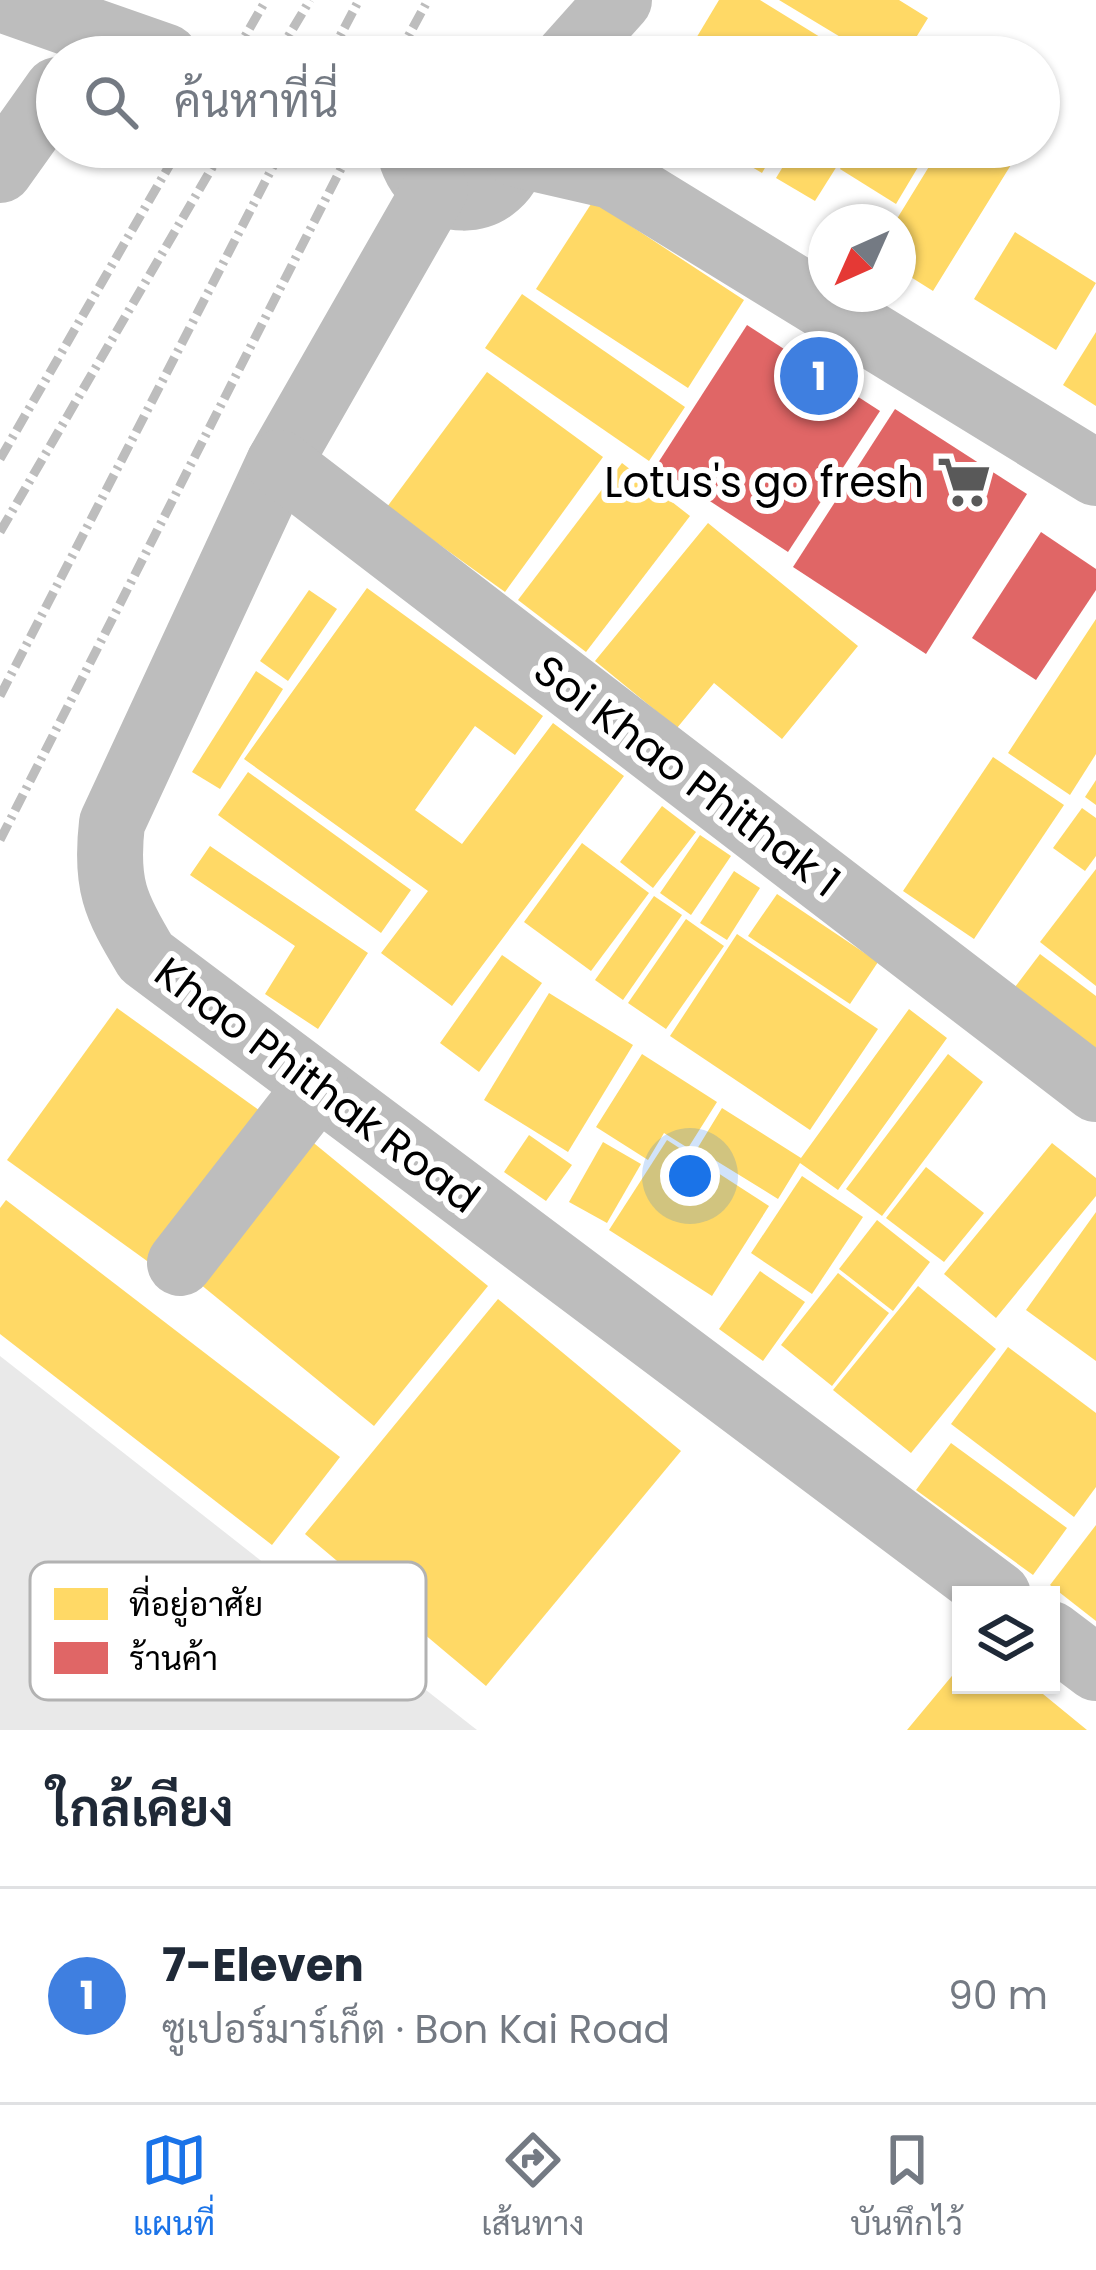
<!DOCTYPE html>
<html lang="th">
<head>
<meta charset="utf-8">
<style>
	:root { --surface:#fff; --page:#f6f6f7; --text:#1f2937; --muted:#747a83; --line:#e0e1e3; --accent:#1a73e8 }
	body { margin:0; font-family:Poppins,Sarabun,sans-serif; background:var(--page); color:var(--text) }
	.controls { position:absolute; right:36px; bottom:36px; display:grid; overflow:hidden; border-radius:0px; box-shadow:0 3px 9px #0004 }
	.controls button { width:108px; height:108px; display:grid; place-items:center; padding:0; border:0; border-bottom:3px solid var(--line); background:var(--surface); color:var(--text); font:60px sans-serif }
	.compass { position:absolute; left:808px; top:204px; width:108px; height:108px; border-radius:50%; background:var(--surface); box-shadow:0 3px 9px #0004; rotate:225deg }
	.you { position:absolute; left:690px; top:1176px; width:42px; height:42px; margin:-30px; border:9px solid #fff; border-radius:50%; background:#1a73e8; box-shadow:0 0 0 18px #1a73e833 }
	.badge { display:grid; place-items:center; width:78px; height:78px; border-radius:50%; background:var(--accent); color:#fff; font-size:39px; font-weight:700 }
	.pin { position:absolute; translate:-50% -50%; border:6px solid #fff; box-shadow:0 3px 12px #0006 }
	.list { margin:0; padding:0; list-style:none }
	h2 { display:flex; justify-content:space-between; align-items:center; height:156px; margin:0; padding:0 48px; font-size:51px }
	h2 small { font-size:39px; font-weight:400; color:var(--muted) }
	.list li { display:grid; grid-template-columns:78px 1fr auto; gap:36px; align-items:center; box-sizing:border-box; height:216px; padding:0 48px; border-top:3px solid var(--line) }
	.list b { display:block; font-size:45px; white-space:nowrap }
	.list p { margin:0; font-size:39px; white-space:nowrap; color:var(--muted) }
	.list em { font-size:39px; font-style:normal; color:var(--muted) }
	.icon { flex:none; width:66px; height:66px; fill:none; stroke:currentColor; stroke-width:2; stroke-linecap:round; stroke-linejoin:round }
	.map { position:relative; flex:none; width:1096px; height:1730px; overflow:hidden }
	.search { position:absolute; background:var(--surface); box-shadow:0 3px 9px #0004; left:36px; right:36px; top:36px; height:132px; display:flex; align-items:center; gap:30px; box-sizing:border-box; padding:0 42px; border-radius:66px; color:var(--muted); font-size:45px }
	.sheet { height:372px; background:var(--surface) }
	nav { display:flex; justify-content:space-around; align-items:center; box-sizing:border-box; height:168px; border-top:3px solid var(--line); background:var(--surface); font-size:33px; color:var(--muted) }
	nav a { display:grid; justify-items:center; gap:6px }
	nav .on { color:var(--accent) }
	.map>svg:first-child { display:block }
</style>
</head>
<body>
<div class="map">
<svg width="1096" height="1730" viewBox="0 0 1096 1730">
	<rect width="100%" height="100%" fill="#fff"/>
	<path fill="#e9e9e9" d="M 0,1356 L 477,1730 L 0,1730 Z"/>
	<g fill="#ffd966">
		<path d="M 719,0 L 760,0 L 833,45 L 826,57 L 712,57 L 692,45 Z"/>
		<path d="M 779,0 L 899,0 L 928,18 L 904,57 L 851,57 L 857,47 Z"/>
		<path d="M 718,147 L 777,147 L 762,173 Z"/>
		<path d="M 795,147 L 849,147 L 815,201 L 776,178 Z"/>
		<path d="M 853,147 L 930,147 L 896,204 L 840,169 Z"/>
		<path d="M 941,147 L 1022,147 L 933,291 L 898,269 L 898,222 L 895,222 Z"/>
		<path d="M 593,201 L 744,300 L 688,388 L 536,289 Z"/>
		<path d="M 1015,232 L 1096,283 L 1056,350 L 974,299 Z"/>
		<path d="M 522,294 L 685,407 L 649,461 L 485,348 Z"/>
		<path d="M 1096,332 L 1096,406 L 1063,385 Z"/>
		<path d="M 487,372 L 603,457 L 505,592 L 387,507 Z"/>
		<path d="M 622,463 L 690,516 L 586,652 L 518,600 Z"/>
		<path d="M 708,523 L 858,646 L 782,739 L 714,683 L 677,728 L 595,661 Z"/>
		<path d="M 367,588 L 543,716 L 515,755 L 475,726 L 415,810 L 462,844 L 553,723 L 624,776 L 452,1006 L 381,953 L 428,891 L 244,759 Z"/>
		<path d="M 309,590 L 337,609 L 288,681 L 260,661 Z"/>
		<path d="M 1096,619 L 1096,754 L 1070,795 L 1008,753 Z"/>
		<path d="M 256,671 L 283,689 L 220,789 L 192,772 Z"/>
		<path d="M 993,757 L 1064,805 L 974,939 L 903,891 Z"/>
		<path d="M 248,772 L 411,890 L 381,933 L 218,815 Z"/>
		<path d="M 1096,780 L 1096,805 L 1085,797 Z"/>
		<path d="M 662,806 L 696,832 L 653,888 L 620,862 Z"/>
		<path d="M 1082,808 L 1096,818 L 1096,856 L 1085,871 L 1053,848 Z"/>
		<path d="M 700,835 L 731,856 L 691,915 L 660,893 Z"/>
		<path d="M 582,843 L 649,893 L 591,971 L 524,922 Z"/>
		<path d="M 210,846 L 368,953 L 318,1029 L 265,994 L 295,946 L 190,875 Z"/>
		<path d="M 1096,869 L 1096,986 L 1040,942 Z"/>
		<path d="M 734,871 L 760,888 L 727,940 L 700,923 Z"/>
		<path d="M 777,894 L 878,962 L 850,1004 L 748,936 Z"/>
		<path d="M 654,896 L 682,915 L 623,1000 L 595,980 Z"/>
		<path d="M 686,919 L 724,946 L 666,1029 L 628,1003 Z"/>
		<path d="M 737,934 L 878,1029 L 810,1130 L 670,1036 Z"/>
		<path d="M 1040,954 L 1096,996 L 1096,1053 L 1012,991 Z"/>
		<path d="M 502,955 L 542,983 L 479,1072 L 440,1043 Z"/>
		<path d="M 549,993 L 633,1045 L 568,1152 L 484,1100 Z"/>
		<path d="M 117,1008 L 263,1113 L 154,1266 L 7,1160 Z"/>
		<path d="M 909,1009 L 947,1038 L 838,1190 L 800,1163 L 778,1199 L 697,1149 L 722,1108 L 801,1158 Z"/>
		<path d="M 642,1054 L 717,1102 L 688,1148 L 664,1133 L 648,1160 L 596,1127 Z"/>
		<path d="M 948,1054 L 983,1082 L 882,1216 L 846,1189 Z"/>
		<path d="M 304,1135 L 488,1286 L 374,1426 L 189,1275 Z"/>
		<path d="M 529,1135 L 572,1165 L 546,1201 L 504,1172 Z"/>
		<path d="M 667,1140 L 769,1206 L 712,1296 L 609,1230 Z"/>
		<path d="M 603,1142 L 641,1164 L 607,1223 L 569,1202 Z"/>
		<path d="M 1052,1143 L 1096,1178 L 1096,1196 L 996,1318 L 944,1274 Z"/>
		<path d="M 926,1167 L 984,1213 L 944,1262 L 886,1218 Z"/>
		<path d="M 802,1176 L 863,1217 L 812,1294 L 751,1253 Z"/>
		<path d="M 6,1200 L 340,1457 L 272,1545 L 0,1334 L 0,1208 Z"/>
		<path d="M 1096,1212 L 1096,1361 L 1026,1310 Z"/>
		<path d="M 877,1220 L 930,1262 L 893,1311 L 839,1269 Z"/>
		<path d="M 760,1271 L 805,1302 L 763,1361 L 719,1329 Z"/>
		<path d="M 838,1273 L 889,1313 L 832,1386 L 781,1345 Z"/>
		<path d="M 918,1286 L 996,1349 L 911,1453 L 833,1390 Z"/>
		<path d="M 498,1299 L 681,1451 L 486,1686 L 305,1534 Z"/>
		<path d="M 1008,1347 L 1096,1413 L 1096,1487 L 1074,1517 L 951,1424 Z"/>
		<path d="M 951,1443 L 1067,1528 L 1033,1575 L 916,1490 Z"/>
		<path d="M 1096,1525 L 1096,1621 L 1050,1585 Z"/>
		<path d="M 961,1665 L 961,1685 L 1032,1685 L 1087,1730 L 907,1730 Z"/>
	</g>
	<g fill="#e06666">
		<path d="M 747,325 L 880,411 L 788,552 L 656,466 Z"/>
		<path d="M 895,409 L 1027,494 L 926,654 L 793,567 Z"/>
		<path d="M 1041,532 L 1096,569 L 1096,590 L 1036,680 L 972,638 Z"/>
	</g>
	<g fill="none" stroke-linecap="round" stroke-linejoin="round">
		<g stroke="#bdbdbd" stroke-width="66">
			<path d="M 4,0 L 166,57"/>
			<path d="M 568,57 L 619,0"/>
			<path d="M 409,147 C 421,214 506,215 516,147"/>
			<path d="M 516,154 L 612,176 L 1096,473"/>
			<path d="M 0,170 L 57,90"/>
			<path d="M 435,190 L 279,463 L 112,823 C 105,884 115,906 146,957 L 998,1595"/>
			<path d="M 279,463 L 1096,1089"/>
			<path d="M 180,1263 L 316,1088"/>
			<path d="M 1051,1634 L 1096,1668"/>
		</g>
		<g stroke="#bdbdbd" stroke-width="9" stroke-dasharray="18 6 3 6" stroke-linecap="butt">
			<path d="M 233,57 L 266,0"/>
			<path d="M 276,57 L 310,0"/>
			<path d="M 329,57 L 359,0"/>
			<path d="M 397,57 L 428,0"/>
			<path d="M 0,459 L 180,147"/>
			<path d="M 0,532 L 224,147"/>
			<path d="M 0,696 L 283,147"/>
			<path d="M 0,840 L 352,147"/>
		</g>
	</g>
	<defs>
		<symbol id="supermarket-bare" viewBox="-9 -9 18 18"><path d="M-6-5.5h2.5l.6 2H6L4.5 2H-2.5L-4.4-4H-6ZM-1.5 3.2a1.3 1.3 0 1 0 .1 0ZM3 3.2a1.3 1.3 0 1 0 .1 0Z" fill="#595959" stroke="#fff" stroke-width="2.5" paint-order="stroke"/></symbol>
	</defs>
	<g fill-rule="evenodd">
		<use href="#supermarket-bare" x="926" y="444" width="76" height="76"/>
	</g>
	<g text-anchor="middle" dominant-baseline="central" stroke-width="12" stroke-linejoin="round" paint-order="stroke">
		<g font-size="42" fill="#000" stroke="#fff" text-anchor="end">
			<text x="924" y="482">Lotus's go fresh</text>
		</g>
		<g font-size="42" fill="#000" stroke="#fff">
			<text transform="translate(687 776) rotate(37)">Soi Khao Phithak 1</text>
			<text transform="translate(317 1085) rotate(37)">Khao Phithak Road</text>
		</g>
	</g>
	<rect x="30" y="1562" width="396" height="138" rx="18" fill="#fff" stroke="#b2b2b2" stroke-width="3"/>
	<rect x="54" y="1588" width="54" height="32" fill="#ffd966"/>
	<rect x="54" y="1642" width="54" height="32" fill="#e06666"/>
	<g font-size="33" fill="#000">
		<text x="129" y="1616">ที่อยู่อาศัย</text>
		<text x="129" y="1670">ร้านค้า</text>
	</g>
</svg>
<div class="controls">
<button><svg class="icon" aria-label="layers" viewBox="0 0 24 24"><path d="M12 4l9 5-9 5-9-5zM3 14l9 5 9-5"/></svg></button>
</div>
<svg class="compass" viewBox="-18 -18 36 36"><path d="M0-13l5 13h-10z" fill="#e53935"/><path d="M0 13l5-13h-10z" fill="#747a83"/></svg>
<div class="you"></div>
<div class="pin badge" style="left:819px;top:376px;background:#3f7fe0">1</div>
<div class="search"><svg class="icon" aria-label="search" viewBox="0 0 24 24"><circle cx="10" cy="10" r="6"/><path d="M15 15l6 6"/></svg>ค้นหาที่นี่</div>
</div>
<section class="sheet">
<h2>ใกล้เคียง<small></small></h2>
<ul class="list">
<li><span class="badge" style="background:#3f7fe0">1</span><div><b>7-Eleven</b><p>ซูเปอร์มาร์เก็ต · Bon Kai Road</p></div><em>90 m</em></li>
</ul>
</section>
<nav>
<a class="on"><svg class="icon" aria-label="map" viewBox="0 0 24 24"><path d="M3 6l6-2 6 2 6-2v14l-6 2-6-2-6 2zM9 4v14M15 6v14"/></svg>แผนที่</a>
<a><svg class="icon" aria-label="directions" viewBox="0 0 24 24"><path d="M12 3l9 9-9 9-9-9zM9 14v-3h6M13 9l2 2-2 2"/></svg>เส้นทาง</a>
<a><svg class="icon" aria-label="saved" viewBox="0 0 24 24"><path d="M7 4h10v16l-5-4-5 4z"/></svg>บันทึกไว้</a>
</nav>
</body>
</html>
